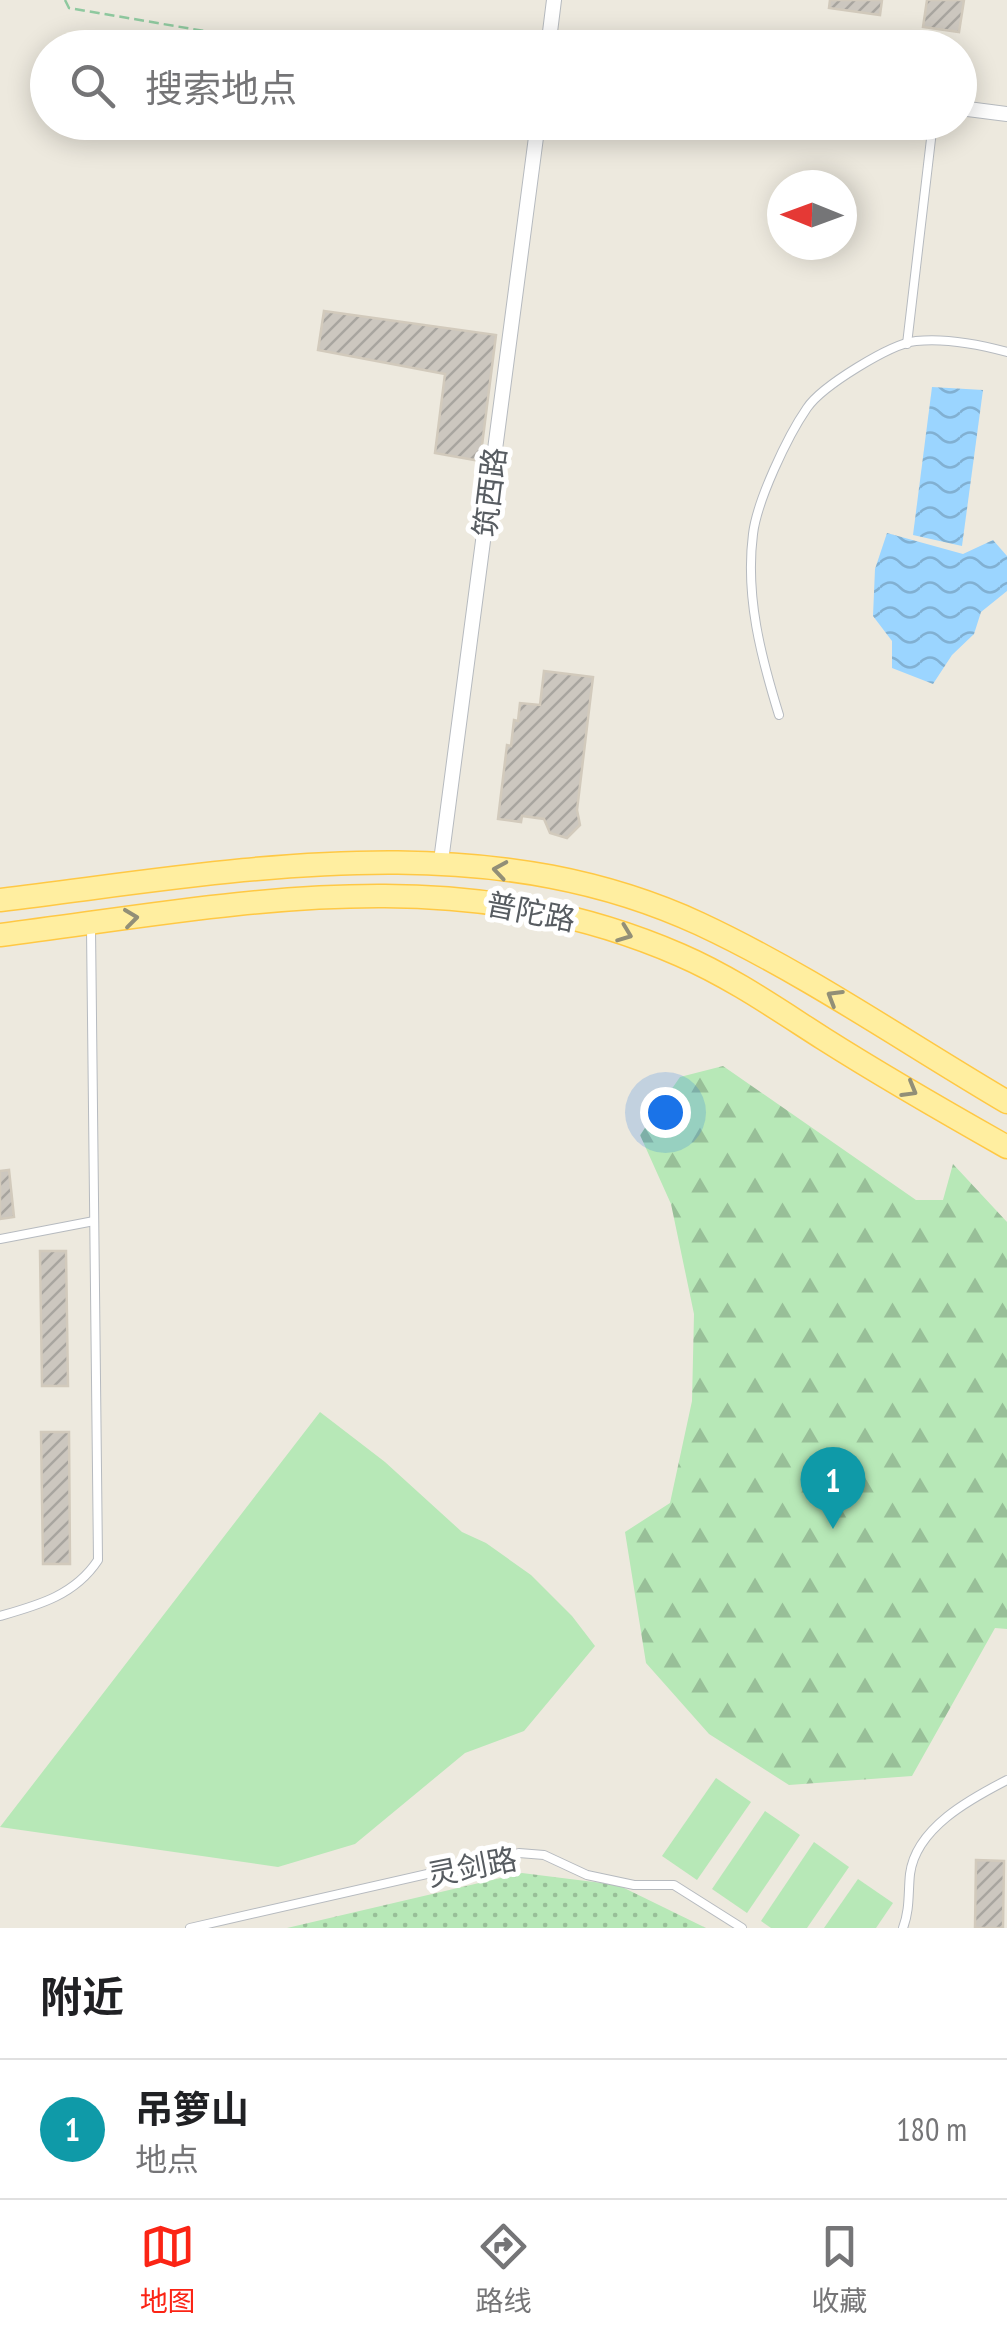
<!DOCTYPE html>
<html lang="zh">
<head>
<meta charset="utf-8">
<style>
	:root { --surface:#fff; --page:#f2f2f2; --text:#202124; --muted:#757577; --line:#e0e0e0; --accent:#fb2415 }
	body { margin:0; font-family:"PT Sans Narrow","Noto Sans SC",sans-serif; background:var(--page); color:var(--text) }
	.compass { position:absolute; left:767px; top:170px; width:90px; height:90px; border-radius:50%; background:var(--surface); box-shadow:0 5px 25px #0003; rotate:271deg }
	.you { position:absolute; left:665px; top:1112px; width:35px; height:35px; margin:-25px; border:8px solid #fff; border-radius:50%; background:#1a73e8; box-shadow:0 0 0 15px #1a73e833 }
	.badge { display:grid; place-items:center; width:65px; height:65px; border-radius:50%; background:var(--accent); color:#fff; font-size:32px; font-weight:700 }
	.pin { position:absolute; translate:-50% -82px; filter:drop-shadow(0 2px 5px #0008) }
	.pin::after { content:''; position:absolute; top:52px; width:35px; height:30px; background:inherit; clip-path:polygon(0 0,100% 0,50% 100%) }
	.list { margin:0; padding:0; list-style:none }
	h2 { display:flex; justify-content:space-between; align-items:center; height:130px; margin:0; padding:0 40px; font-size:42px }
	h2 small { font-size:32px; font-weight:400; color:var(--muted) }
	.list li { display:grid; grid-template-columns:65px 1fr auto; gap:30px; align-items:center; box-sizing:border-box; height:140px; padding:0 40px; border-top:2px solid var(--line) }
	.list b { display:block; font-size:38px; white-space:nowrap }
	.list p { margin:0; font-size:32px; white-space:nowrap; color:var(--muted) }
	.list em { font-size:32px; font-style:normal; color:var(--muted) }
	.icon { flex:none; width:55px; height:55px; fill:none; stroke:currentColor; stroke-width:2; stroke-linecap:round; stroke-linejoin:round }
	.map { position:relative; flex:none; width:1007px; height:1928px; overflow:hidden }
	.search { position:absolute; background:var(--surface); box-shadow:0 5px 25px #0003; left:30px; right:30px; top:30px; height:110px; display:flex; align-items:center; gap:25px; box-sizing:border-box; padding:0 35px; border-radius:55px; color:var(--muted); font-size:38px }
	.sheet { height:270px; background:var(--surface) }
	nav { display:flex; justify-content:space-around; align-items:center; box-sizing:border-box; height:140px; border-top:2px solid var(--line); background:var(--surface); font-size:28px; color:var(--muted) }
	nav a { display:grid; justify-items:center; gap:5px }
	nav .on { color:var(--accent) }
	.map>svg:first-child { display:block }
</style>
</head>
<body>
<div class="map">
<svg width="1007" height="1928" viewBox="0 0 1007 1928">
	<defs>
		<pattern id="forest-firs" width="22" height="20" patternUnits="userSpaceOnUse" patternTransform="scale(2.5)"><rect width="22" height="20" fill="#b7e8b7"/><path d="M5 1l3.5 6h-7zM16 11l3.5 6h-7z" fill="#98bf98"/></pattern>
		<pattern id="park-dots" width="8" height="8" patternUnits="userSpaceOnUse" patternTransform="scale(2.5)"><rect width="8" height="8" fill="#b7e8b7"/><path d="M2 2h.1M6 6h.1" fill="none" stroke="#98bf98" stroke-width="1.8" stroke-linecap="round"/></pattern>
		<pattern id="water-waves" width="16" height="10" patternUnits="userSpaceOnUse" patternTransform="scale(2.5)"><rect width="16" height="10" fill="#9bd5ff"/><path d="M0 5q4-4 8 0t8 0" fill="none" stroke="#81b0d2"/></pattern>
		<pattern id="building-hatch" width="6" height="6" patternUnits="userSpaceOnUse" patternTransform="scale(2.5)"><rect width="6" height="6" fill="#ccc7bf"/><path d="M-1 1l2-2M0 6l6-6M5 7l2-2" fill="none" stroke="#a8a59f"/></pattern>
	</defs>
	<rect width="100%" height="100%" fill="#ede9de"/>
	<g fill="#b7e8b7">
		<path d="M 320,1412 L 385,1462 L 462,1532 L 486,1543 L 531,1575 L 572,1616 L 595,1646 L 524,1731 L 465,1753 L 355,1844 L 278,1867 L 0,1827 Z"/>
		<path d="M 716,1778 L 751,1802 L 697,1880 L 662,1856 Z"/>
		<path d="M 765,1811 L 800,1835 L 747,1913 L 712,1889 Z"/>
		<path d="M 814,1842 L 849,1867 L 807,1928 L 771,1928 L 761,1921 Z"/>
		<path d="M 858,1879 L 893,1903 L 876,1928 L 824,1928 Z"/>
	</g>
	<path fill="url(#forest-firs)" d="M 723,1066 L 916,1200 L 943,1200 L 953,1164 L 1007,1222 L 1007,1629 L 995,1628 L 912,1776 L 789,1785 L 709,1734 L 646,1663 L 625,1532 L 670,1503 L 692,1401 L 694,1314 L 671,1204 L 640,1135 L 680,1077 Z"/>
	<path fill="url(#park-dots)" d="M 522,1873 L 618,1885 L 706,1928 L 287,1928 Z"/>
	<g fill="url(#water-waves)">
		<path d="M 932,387 L 983,390 L 962,546 L 913,535 Z"/>
		<path d="M 887,533 L 963,554 L 993,540 L 1007,556 L 1007,591 L 981,612 L 974,634 L 952,655 L 933,684 L 892,668 L 892,641 L 873,616 L 875,569 Z"/>
	</g>
	<g fill="url(#building-hatch)" stroke="#d2cabc" stroke-width="2.5">
		<path d="M 830,0 L 882,0 L 880,15 L 829,8 Z"/>
		<path d="M 927,0 L 964,0 L 959,32 L 923,27 Z"/>
		<path d="M 324,311 L 496,335 L 480,461 L 435,453 L 445,374 L 318,350 Z"/>
		<path d="M 544,671 L 593,677 L 577,810 L 580,825 L 567,838 L 550,833 L 544,819 L 522,816 L 521,822 L 498,819 L 507,745 L 511,746 L 514,720 L 518,721 L 520,703 L 540,705 Z"/>
		<path d="M 9,1170 L 14,1217 L 0,1219 L 0,1171 Z"/>
		<path d="M 40,1251 L 66,1251 L 68,1386 L 42,1386 Z"/>
		<path d="M 41,1432 L 69,1432 L 70,1564 L 43,1564 Z"/>
		<path d="M 976,1860 L 1004,1861 L 1003,1928 L 975,1928 Z"/>
	</g>
	<g fill="none" stroke-linecap="round" stroke-linejoin="round">
		<defs>
			<g id="lane">
				<path d="M 907,344 L 933,122"/>
				<path d="M 779,715 C 761,657 745,596 753,534 C 757,501 787,437 807,408 C 822,386 890,344 916,341 C 946,338 978,344 1007,352"/>
				<path d="M 0,1239 L 94,1221"/>
				<path d="M 0,1616 C 39,1605 75,1595 98,1560 L 91,928"/>
				<path d="M 190,1928 L 519,1853 L 544,1855 L 587,1875 L 634,1885 L 674,1885 L 742,1928"/>
				<path d="M 903,1928 C 910,1909 908,1894 910,1874 C 916,1828 970,1799 1007,1780"/>
			</g>
			<g id="street">
				<path d="M 548,48 L 554,0"/>
				<path d="M 960,108 L 1007,114"/>
				<path d="M 441,861 L 538,122"/>
			</g>
			<g id="primary">
				<path d="M 0,900 C 233,872 477,821 700,924 C 807,974 905,1042 1007,1102"/>
				<path d="M 0,935 C 235,905 452,856 680,955 C 731,977 777,1009 824,1039 C 884,1077 945,1112 1007,1147"/>
			</g>
		</defs>
		<use href="#lane" stroke="#b6babf" stroke-width="10"/>
		<use href="#street" stroke="#b6babf" stroke-width="16"/>
		<use href="#primary" stroke="#ffc844" stroke-width="25"/>
		<path stroke="#8fc99f" stroke-width="2.5" stroke-dasharray="10 5" stroke-linecap="butt" d="M 65,0 L 69,8 L 257,40 L 276,48"/>
		<use href="#lane" stroke="#fff" stroke-width="8"/>
		<use href="#street" stroke="#fff" stroke-width="14"/>
		<use href="#primary" stroke="#ffeea0" stroke-width="22"/>
	</g>
	<defs><path id="oneway-chevron" d="M-2-3.5L2.5 0L-2 3.5" fill="none" stroke-width="1.6" stroke-linecap="round" stroke-linejoin="round" transform="scale(2.5)"/></defs>
	<g stroke="#928f77">
		<use href="#oneway-chevron" transform="translate(500 870) rotate(-171)"/>
		<use href="#oneway-chevron" transform="translate(131 918) rotate(-7)"/>
		<use href="#oneway-chevron" transform="translate(625 934) rotate(21)"/>
		<use href="#oneway-chevron" transform="translate(834 997) rotate(-149)"/>
		<use href="#oneway-chevron" transform="translate(910 1090) rotate(30)"/>
	</g>
	<g text-anchor="middle" dominant-baseline="central" stroke-width="10" stroke-linejoin="round" paint-order="stroke">
		<g font-size="30" fill="#575c61" stroke="#fff">
			<text transform="translate(489 492) rotate(-83)">筑西路</text>
			<text transform="translate(531 911) rotate(11)">普陀路</text>
			<text transform="translate(472 1866) rotate(-11)">灵剑路</text>
		</g>
	</g>
</svg>
<svg class="compass" viewBox="-18 -18 36 36"><path d="M0-13l5 13h-10z" fill="#e53935"/><path d="M0 13l5-13h-10z" fill="#757577"/></svg>
<div class="you"></div>
<div class="pin badge" style="left:833px;top:1529px;background:#0f9aa8">1</div>
<div class="search"><svg class="icon" aria-label="search" viewBox="0 0 24 24"><circle cx="10" cy="10" r="6"/><path d="M15 15l6 6"/></svg>搜索地点</div>
</div>
<section class="sheet">
<h2>附近<small></small></h2>
<ul class="list">
<li><span class="badge" style="background:#0f9aa8">1</span><div><b>吊箩山</b><p>地点</p></div><em>180 m</em></li>
</ul>
</section>
<nav>
<a class="on"><svg class="icon" aria-label="map" viewBox="0 0 24 24"><path d="M3 6l6-2 6 2 6-2v14l-6 2-6-2-6 2zM9 4v14M15 6v14"/></svg>地图</a>
<a><svg class="icon" aria-label="directions" viewBox="0 0 24 24"><path d="M12 3l9 9-9 9-9-9zM9 14v-3h6M13 9l2 2-2 2"/></svg>路线</a>
<a><svg class="icon" aria-label="saved" viewBox="0 0 24 24"><path d="M7 4h10v16l-5-4-5 4z"/></svg>收藏</a>
</nav>
</body>
</html>
